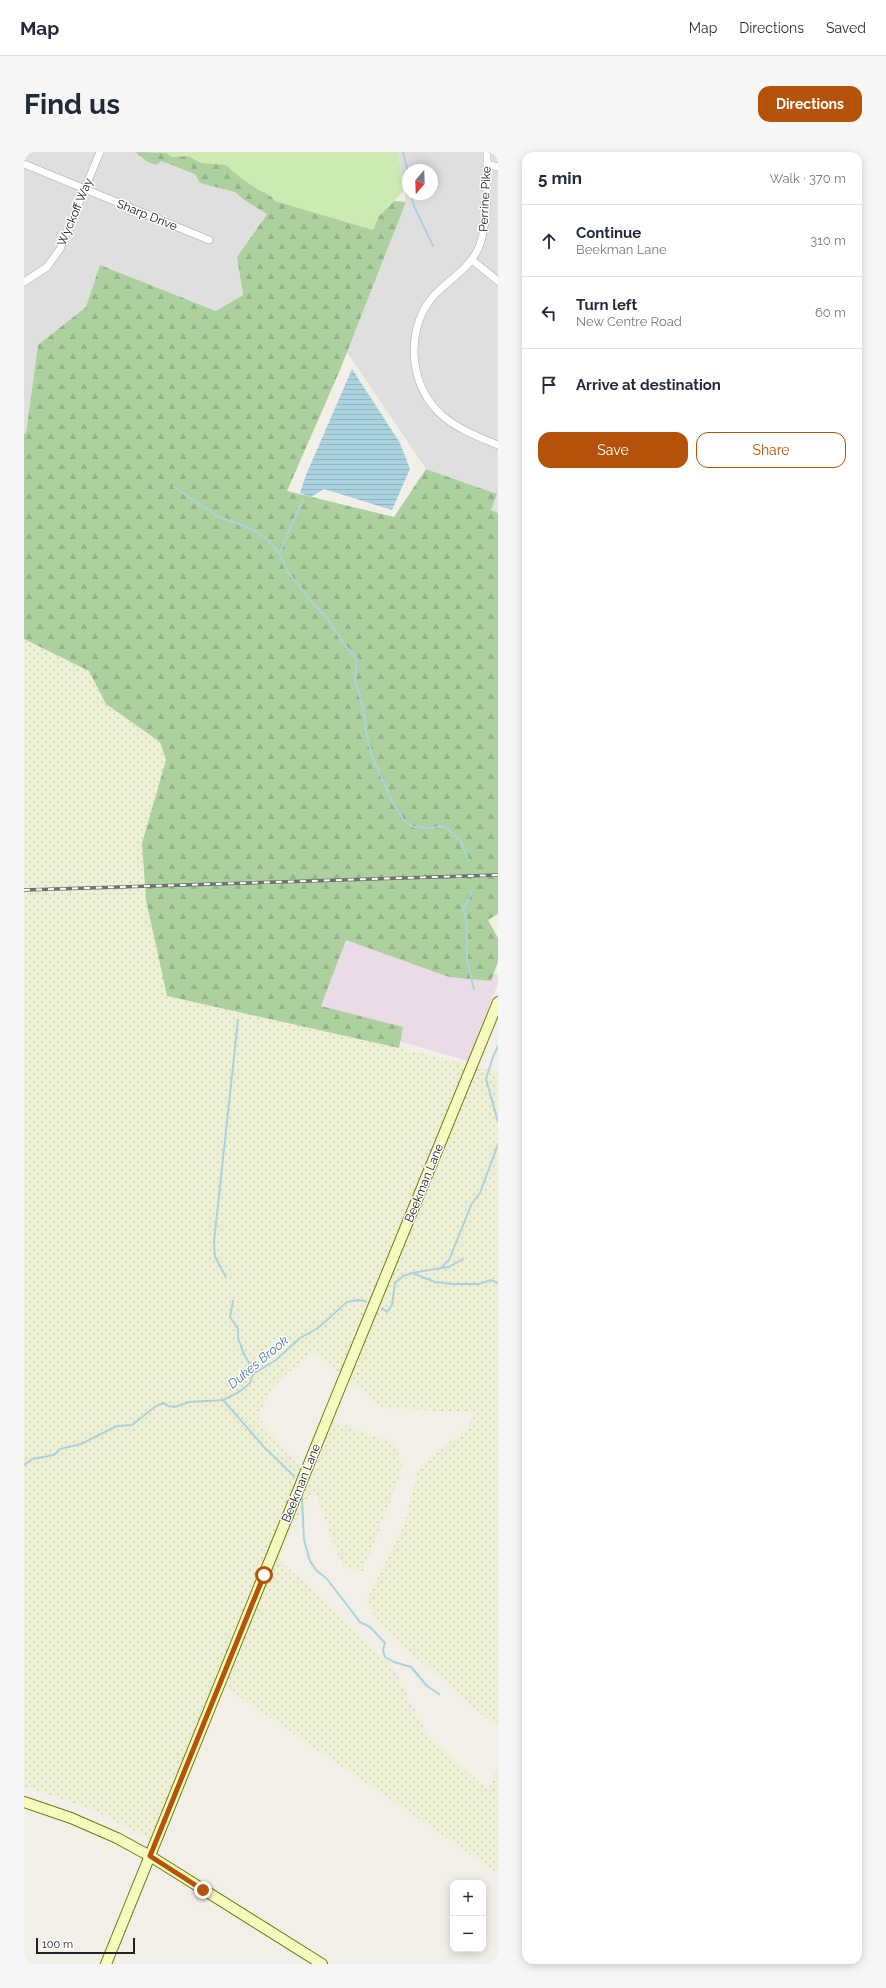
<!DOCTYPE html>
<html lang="en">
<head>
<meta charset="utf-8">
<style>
	:root { --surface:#fff; --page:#f6f6f7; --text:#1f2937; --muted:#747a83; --line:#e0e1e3; --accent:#b45309 }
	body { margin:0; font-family:Raleway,sans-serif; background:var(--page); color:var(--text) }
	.controls { position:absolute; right:12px; bottom:12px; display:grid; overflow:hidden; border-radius:8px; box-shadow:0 2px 10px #0003 }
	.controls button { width:36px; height:36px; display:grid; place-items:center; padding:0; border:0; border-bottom:1px solid var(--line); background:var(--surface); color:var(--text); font:20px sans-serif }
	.compass { position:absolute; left:378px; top:12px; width:36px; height:36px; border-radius:50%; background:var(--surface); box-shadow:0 2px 10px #0003; rotate:199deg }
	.scale { position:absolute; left:12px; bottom:10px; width:99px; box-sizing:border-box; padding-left:4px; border:2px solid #222; border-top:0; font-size:11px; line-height:14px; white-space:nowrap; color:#222; -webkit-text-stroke:3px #fff; paint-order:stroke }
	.stop { position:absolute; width:12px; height:12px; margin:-9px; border:3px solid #b45309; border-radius:50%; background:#fff }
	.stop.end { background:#b45309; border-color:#fff; box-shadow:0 1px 4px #0008 }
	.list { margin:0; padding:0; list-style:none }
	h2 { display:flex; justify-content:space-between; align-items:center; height:52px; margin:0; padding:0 16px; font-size:17px }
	h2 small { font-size:13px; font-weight:400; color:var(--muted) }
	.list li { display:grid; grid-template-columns:26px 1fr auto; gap:12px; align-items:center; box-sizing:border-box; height:72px; padding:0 16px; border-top:1px solid var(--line) }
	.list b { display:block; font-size:15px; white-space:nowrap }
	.list p { margin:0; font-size:13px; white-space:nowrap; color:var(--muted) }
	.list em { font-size:13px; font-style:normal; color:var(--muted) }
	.actions { display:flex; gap:8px; padding:12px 16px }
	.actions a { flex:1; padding:9px 0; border:1px solid var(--accent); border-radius:12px; text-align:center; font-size:14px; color:var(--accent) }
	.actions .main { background:var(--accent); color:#fff }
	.icon { flex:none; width:22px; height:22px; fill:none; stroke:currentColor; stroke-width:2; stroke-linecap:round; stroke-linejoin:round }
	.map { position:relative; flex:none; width:474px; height:1812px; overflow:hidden; border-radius:12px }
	header { display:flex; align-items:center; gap:24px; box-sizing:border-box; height:56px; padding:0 20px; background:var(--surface); border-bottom:1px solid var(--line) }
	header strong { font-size:19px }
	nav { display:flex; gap:22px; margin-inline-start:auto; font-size:14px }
	.intro { display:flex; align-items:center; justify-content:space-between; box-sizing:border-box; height:96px; padding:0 24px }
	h1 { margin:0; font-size:28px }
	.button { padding:10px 18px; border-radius:12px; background:var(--accent); color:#fff; font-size:14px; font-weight:700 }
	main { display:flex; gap:24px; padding:0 24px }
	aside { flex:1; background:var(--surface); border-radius:12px; box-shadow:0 2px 10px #0003 }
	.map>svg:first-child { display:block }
</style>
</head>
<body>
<header>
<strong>Map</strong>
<nav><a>Map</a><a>Directions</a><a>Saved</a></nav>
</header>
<div class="intro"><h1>Find us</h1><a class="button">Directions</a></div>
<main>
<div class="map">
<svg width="474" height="1812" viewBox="0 0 474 1812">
	<defs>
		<pattern id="farmland-dots" width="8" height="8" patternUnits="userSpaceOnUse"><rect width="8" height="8" fill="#eef0d5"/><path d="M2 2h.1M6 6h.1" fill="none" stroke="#ccceb7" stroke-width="1.8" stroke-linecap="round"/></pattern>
		<pattern id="forest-firs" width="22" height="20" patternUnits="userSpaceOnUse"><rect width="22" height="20" fill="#add19e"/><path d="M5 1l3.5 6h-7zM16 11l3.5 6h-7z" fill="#95b388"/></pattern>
		<pattern id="water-rules" width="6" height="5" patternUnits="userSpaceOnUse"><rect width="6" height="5" fill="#aad3df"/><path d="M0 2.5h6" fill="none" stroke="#92b5bf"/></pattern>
	</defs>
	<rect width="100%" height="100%" fill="#f2efe9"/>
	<g fill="#e0dfdf" fill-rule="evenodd">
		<path d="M 0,0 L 129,0 L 251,49 L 213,105 L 219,143 L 192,159 L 76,113 L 62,155 L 14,193 L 2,281 L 0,282 Z"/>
		<path d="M 372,0 L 474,0 L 474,361 L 467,358 L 473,342 L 402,317 L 323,200 L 382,50 L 375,5 ZM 384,18 L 408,18 L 408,42 L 384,42 Z"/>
	</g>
	<path fill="#ebdbe8" d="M 315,774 L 474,823 L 474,831 L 444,909 L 286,863 Z"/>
	<path fill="url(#farmland-dots)" d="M 0,487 L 65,519 L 82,552 L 136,590 L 142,607 L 118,691 L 122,748 L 143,844 L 375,896 L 474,920 L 474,1576 L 355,1473 L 343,1448 L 379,1376 L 394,1317 L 445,1275 L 448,1261 L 360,1256 L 288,1200 L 252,1231 L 233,1264 L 275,1314 L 285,1317 L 305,1268 L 370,1291 L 379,1316 L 339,1419 L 319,1415 L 290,1338 L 270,1372 L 263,1367 L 248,1401 L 367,1512 L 402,1581 L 464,1639 L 474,1613 L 474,1721 L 197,1532 L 132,1691 L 72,1659 L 0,1634 Z"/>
	<path fill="#cdebb0" d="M 131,0 L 372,0 L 375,5 L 379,40 L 355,64 L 349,78 L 251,49 L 174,12 L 148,6 Z"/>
	<path fill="url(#forest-firs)" d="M 111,0 L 143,1 L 148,5 L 164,4 L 177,11 L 202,13 C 211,22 222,30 233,37 C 241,41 246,42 251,49 L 349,78 L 355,64 L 370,49 L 382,50 L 316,218 L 263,339 L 370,365 L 402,317 L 473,342 L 467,358 L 474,361 L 474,762 L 464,768 L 474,786 L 474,810 L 467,829 L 425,825 L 322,788 L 297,854 L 379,875 L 375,896 L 143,844 L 122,748 L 118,691 L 142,608 L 136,590 L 82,552 L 65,519 L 0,487 L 0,282 L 2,281 L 14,193 L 62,155 L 76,113 L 192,159 L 219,143 L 213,105 L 243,62 L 219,47 L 211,40 L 176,31 L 171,22 L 137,9 L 132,13 L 124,10 Z"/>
	<path fill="url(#water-rules)" d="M 328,217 L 376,291 L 386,317 L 368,358 L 300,337 L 287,345 L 276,341 L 282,323 Z"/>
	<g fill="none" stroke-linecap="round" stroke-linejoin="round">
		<g stroke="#aad3df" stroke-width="2">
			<path d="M 379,0 L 384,20"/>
			<path d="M 387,42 L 390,54 L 409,94"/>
			<path d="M 150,335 L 193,364 L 228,377 L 242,386 L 255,401 L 263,419 L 287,449 L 303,466 L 322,495 L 333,507 L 331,528 L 339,555 L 343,585 L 349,606 L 370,653 L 380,669 L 390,675 L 408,676 L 420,674 L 437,689 L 444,708"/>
			<path d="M 255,401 L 279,348"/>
			<path d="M 448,738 L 439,758 L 443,768 L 443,809 L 450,837"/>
			<path d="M 474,894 L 469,905 L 462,927 L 474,970"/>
			<path d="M 417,1116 L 425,1115 L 439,1107"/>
			<path d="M 388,1121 L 417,1116 L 425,1108 L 448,1051 L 456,1041 L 474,992"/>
			<path d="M 202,1125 L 191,1105 L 190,1090 L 214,868"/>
			<path d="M 209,1149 L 206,1165 L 214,1177 L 214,1186 L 220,1202 L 225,1211 L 230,1214 L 229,1216 L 232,1220"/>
			<path d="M 358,1156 L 363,1160 L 368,1153 L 371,1131 L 379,1124 L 388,1121 L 411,1130 L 428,1132 L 454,1132 L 467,1128 L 474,1131"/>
			<path d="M 199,1248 L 240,1295 L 270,1324"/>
			<path d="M 0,1313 L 8,1307 L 30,1303 L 36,1297 L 57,1292 L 93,1274 L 108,1273 L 132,1254 L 140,1251 L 144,1254 L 151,1255 L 165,1250 L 199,1248 L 215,1240 L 226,1231 L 229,1222 L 252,1208 L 276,1186 L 294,1176 L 323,1150 L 334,1148 L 341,1149"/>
			<path d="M 278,1345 L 280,1388 L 286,1409 L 292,1418 L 303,1427 L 336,1470 L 346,1475 L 361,1491 L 359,1498 L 361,1505 L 370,1510 L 387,1515 L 403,1534 L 415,1542"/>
		</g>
		<defs>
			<g id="street">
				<path d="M 463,0 C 463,26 465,77 453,99 C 443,119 421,130 407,147 C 380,181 386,238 420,265 C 436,278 455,285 474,293"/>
				<path d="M 0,12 L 185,88"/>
				<path d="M 463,12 L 474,15"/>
				<path d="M 448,108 L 474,129"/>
				<path d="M 0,130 L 23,115 L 36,97 L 76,0"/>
			</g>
			<g id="secondary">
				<path d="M 0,1650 L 47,1666 L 93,1686 L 126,1704 L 298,1812"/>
				<path d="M 82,1812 L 306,1260 L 474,850"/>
			</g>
		</defs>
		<use href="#street" stroke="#a9a9a9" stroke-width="8"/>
		<use href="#secondary" stroke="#707d05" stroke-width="12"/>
		<use href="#street" stroke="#fff" stroke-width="7"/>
		<use href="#secondary" stroke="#f7fabf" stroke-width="10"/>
		<defs>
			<path id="rail" d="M 0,738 L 474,723"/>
		</defs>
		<use href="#rail" stroke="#707070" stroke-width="3.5"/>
		<use href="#rail" stroke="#fff" stroke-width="2" stroke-dasharray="6" stroke-linecap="butt"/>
	</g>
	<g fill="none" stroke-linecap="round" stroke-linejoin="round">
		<path stroke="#b45309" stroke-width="5" d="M 179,1738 L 126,1704 L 240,1423"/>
	</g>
	<g text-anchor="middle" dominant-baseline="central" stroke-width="3" stroke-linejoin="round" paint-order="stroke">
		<g font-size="12" fill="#222" stroke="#fff">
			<text transform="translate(461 47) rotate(-87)">Perrine Pike</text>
			<text transform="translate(51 60) rotate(-67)">Wyckoff Way</text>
			<text transform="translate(123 63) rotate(22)">Sharp Drive</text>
			<text transform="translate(400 1031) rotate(-68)">Beekman Lane</text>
			<text transform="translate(277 1331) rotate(-68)">Beekman Lane</text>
		</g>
		<g font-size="13" font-style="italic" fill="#4a7aab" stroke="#fff">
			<text transform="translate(234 1210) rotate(-40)">Dukes Brook</text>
		</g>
	</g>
</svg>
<div class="controls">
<button>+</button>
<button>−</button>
</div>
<svg class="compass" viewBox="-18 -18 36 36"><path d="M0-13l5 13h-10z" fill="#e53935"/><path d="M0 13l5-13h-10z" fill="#747a83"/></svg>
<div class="scale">100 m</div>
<div class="stop" style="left:240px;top:1423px"></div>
<div class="stop end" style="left:179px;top:1738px"></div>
</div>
<aside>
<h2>5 min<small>Walk · 370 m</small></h2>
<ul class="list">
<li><svg class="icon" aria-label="ahead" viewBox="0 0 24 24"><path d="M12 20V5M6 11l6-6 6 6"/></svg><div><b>Continue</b><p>Beekman Lane</p></div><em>310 m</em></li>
<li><svg class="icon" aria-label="left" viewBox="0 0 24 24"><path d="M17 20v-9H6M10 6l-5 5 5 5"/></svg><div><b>Turn left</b><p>New Centre Road</p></div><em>60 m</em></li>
<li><svg class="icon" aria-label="arrive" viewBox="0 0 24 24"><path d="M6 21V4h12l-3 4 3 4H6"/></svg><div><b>Arrive at destination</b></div></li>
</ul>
<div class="actions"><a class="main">Save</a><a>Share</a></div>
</aside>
</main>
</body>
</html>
